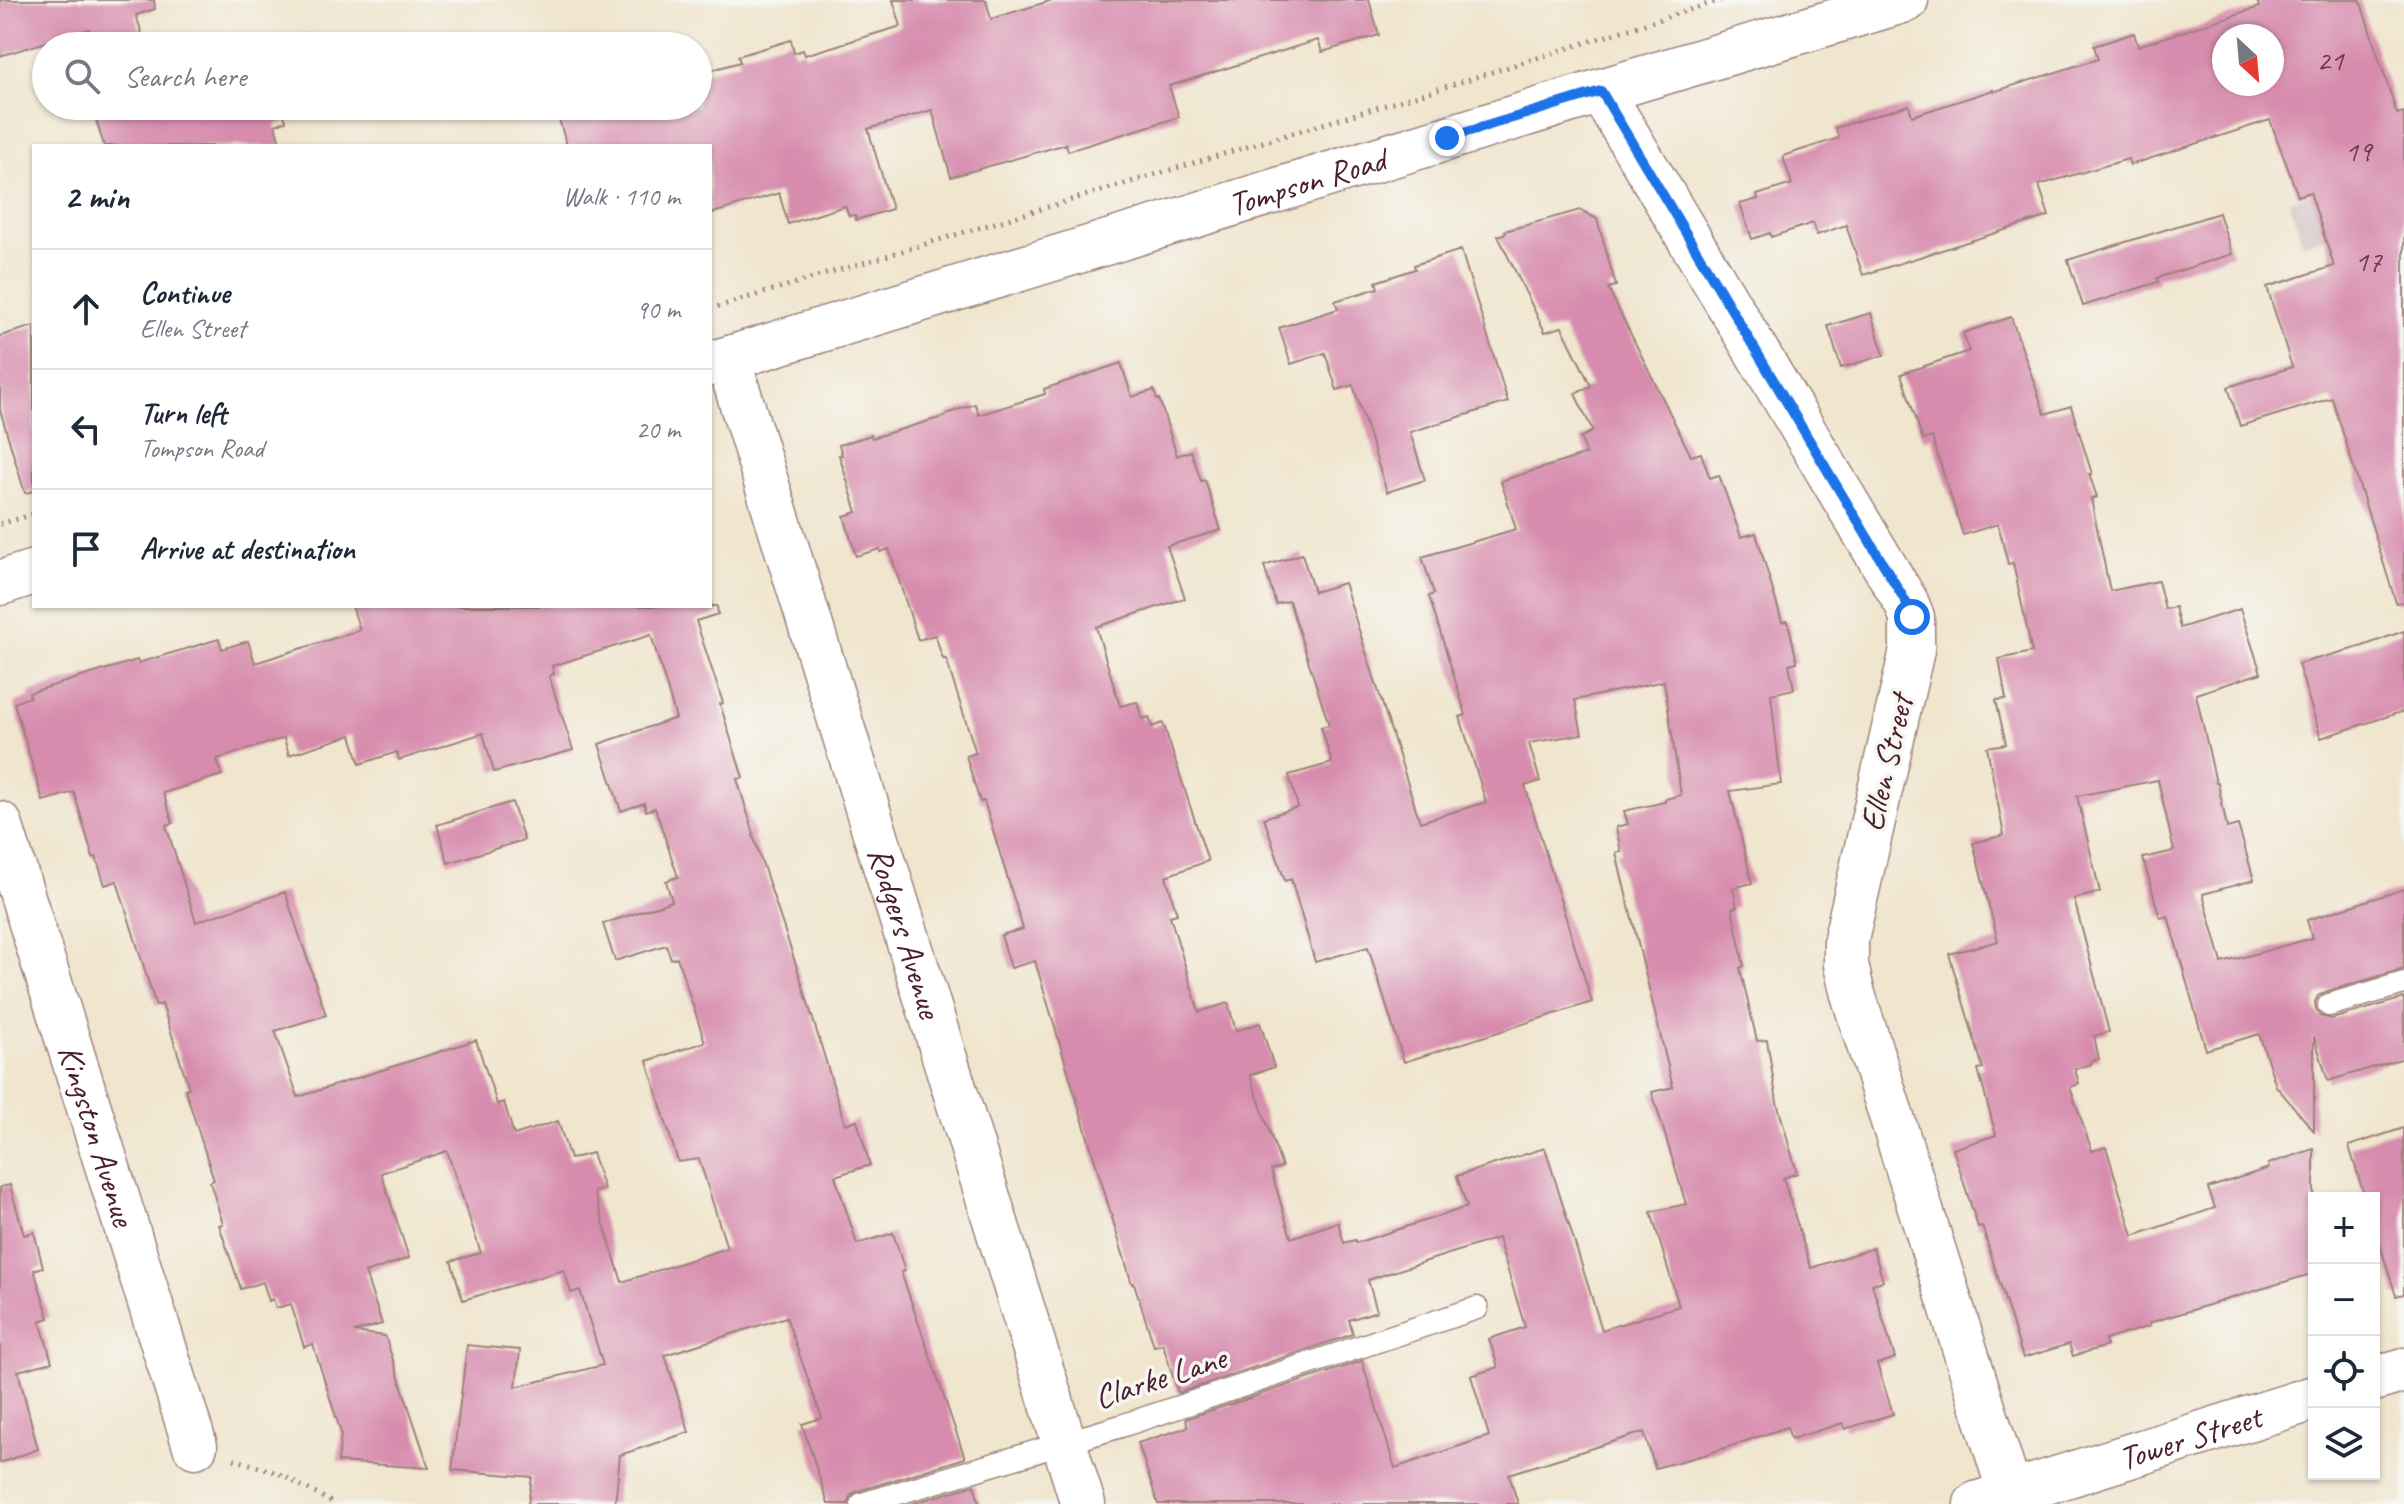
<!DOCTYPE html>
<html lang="en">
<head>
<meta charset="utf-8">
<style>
	:root { --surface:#fff; --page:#f6f6f7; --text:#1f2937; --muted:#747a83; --line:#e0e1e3 }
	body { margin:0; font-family:Caveat,sans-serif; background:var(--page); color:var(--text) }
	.controls { position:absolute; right:24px; bottom:24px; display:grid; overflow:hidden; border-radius:0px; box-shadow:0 2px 6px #0004 }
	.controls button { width:72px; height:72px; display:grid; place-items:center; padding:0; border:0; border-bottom:2px solid var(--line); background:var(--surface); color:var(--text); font:40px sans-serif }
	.compass { position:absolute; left:2212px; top:24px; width:72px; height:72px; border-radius:50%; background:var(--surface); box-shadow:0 2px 6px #0004; rotate:154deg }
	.stop { position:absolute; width:24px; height:24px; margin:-18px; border:6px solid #1a73e8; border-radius:50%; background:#fff }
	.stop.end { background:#1a73e8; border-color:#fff; box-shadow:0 2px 8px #0008 }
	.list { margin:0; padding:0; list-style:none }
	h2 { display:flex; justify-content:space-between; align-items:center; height:104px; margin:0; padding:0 32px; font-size:34px }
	h2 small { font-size:26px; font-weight:400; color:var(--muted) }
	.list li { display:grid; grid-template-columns:52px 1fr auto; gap:24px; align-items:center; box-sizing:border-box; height:120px; padding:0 32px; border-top:2px solid var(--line) }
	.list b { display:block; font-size:30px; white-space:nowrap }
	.list p { margin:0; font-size:26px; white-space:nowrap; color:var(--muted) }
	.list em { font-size:26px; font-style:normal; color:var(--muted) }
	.icon { flex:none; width:44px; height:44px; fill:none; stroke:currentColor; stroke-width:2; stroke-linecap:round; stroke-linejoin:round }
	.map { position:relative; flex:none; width:2404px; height:1504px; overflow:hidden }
	.search { position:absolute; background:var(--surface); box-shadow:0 2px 6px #0004; left:32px; top:32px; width:680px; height:88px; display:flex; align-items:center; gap:20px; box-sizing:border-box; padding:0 28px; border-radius:44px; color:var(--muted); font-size:30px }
	.panel { position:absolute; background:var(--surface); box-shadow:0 2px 6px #0004; left:32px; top:144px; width:680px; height:464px; border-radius:0px }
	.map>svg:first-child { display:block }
</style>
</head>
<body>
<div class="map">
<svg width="2404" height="1504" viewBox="0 0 2404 1504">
	<rect width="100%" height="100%" fill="#f6f6f2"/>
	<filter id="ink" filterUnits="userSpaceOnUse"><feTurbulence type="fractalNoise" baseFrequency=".0125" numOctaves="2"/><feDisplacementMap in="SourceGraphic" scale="16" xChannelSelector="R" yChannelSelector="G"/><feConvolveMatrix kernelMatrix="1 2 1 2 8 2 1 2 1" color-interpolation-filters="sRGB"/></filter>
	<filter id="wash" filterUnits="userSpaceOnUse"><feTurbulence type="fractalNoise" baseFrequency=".006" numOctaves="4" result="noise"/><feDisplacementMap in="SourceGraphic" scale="32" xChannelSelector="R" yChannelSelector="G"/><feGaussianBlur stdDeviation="1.8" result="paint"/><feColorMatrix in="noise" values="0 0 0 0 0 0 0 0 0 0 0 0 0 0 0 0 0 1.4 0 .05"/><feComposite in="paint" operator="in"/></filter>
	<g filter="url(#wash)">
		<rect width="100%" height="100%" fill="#f0e5cd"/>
		<path fill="#d2bec3" d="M 2404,165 L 2404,212 L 2303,244 L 2289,201 Z"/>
		<g id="blocks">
			<g fill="#d78cad" fill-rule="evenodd">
				<path d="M 0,0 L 154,0 L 155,9 L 136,15 L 146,46 L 93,46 L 89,29 L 0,56 Z"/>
				<path d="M 893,0 L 986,0 L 991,19 L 1053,0 L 1369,0 L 1379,35 L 1322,52 L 1318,40 L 1169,86 L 1179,117 L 1068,151 L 1066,144 L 951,177 L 932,110 L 868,129 L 892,209 L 856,220 L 855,215 L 849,216 L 845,206 L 788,224 L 779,193 L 710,214 L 710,146 L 567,146 L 555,106 L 698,106 L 698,74 L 740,62 L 738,56 L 791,40 L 794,53 L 803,50 L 805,55 L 901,26 Z"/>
				<path d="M 2257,0 L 2360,0 L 2397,114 L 2404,112 L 2404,602 L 2396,603 L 2332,398 L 2240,426 L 2228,387 L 2292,367 L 2267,287 L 2334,266 L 2310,192 L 2298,196 L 2270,120 L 2130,165 L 2128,159 L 2039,185 L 2049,216 L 1863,275 L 1846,225 L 1817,235 L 1813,223 L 1771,237 L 1770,233 L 1752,239 L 1740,204 L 1758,199 L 1757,195 L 1792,184 L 1783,156 L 1839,138 L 1835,128 L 1909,105 L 1912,116 L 1993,90 L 1993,92 L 2098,59 L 2094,46 L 2134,33 L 2138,46 L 2259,7 ZM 2224,36 L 2272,36 L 2272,84 L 2224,84 Z"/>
				<path d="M 92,106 L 281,106 L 286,121 L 275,125 L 281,146 L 104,146 Z"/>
				<path d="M 1580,210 L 1597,219 L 1616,286 L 1608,288 L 1691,456 L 1701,453 L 1710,478 L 1719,475 L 1741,537 L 1756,533 L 1782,622 L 1788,621 L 1797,662 L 1789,664 L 1794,689 L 1771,694 L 1781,784 L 1730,791 L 1752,883 L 1733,888 L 1737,907 L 1732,908 L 1744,966 L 1740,968 L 1757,1041 L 1767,1040 L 1777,1102 L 1797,1173 L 1783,1178 L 1811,1268 L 1873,1248 L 1883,1281 L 1872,1284 L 1895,1358 L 1877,1364 L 1893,1414 L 1845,1429 L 1843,1423 L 1791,1439 L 1787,1427 L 1704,1455 L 1655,1468 L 1644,1432 L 1509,1474 L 1518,1504 L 1158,1504 L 1138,1443 L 1188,1427 L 1186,1419 L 1362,1361 L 1395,1468 L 1489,1436 L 1471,1376 L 1498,1367 L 1489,1339 L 1525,1327 L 1498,1238 L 1368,1280 L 1377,1311 L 1349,1320 L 1353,1334 L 1178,1393 L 1163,1344 L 1154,1346 L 1134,1283 L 1132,1284 L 1035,961 L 1011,968 L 1001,935 L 1023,929 L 984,801 L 980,802 L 966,756 L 976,753 L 946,659 L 943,659 L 935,635 L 918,640 L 889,549 L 880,552 L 880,549 L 856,556 L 844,516 L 857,512 L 839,455 L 842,455 L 839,445 L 871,435 L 872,438 L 946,416 L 946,414 L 975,404 L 979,415 L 1045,394 L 1044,389 L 1121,363 L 1132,397 L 1154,390 L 1157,400 L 1159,399 L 1177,456 L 1191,451 L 1201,481 L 1205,480 L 1221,530 L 1167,546 L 1185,598 L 1096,627 L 1120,706 L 1137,702 L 1142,719 L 1149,717 L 1152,727 L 1163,723 L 1208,861 L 1166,876 L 1177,914 L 1170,916 L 1199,1012 L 1228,1003 L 1236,1031 L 1260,1023 L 1274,1067 L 1250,1075 L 1282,1167 L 1271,1170 L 1291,1238 L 1338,1222 L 1344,1243 L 1355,1240 L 1356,1243 L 1467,1207 L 1457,1176 L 1545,1148 L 1602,1330 L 1679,1306 L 1651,1212 L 1686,1204 L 1652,1092 L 1673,1087 L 1616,853 L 1621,852 L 1616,827 L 1628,824 L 1624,811 L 1665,802 L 1665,799 L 1681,795 L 1664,681 L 1575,700 L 1582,734 L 1529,743 L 1540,781 L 1525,786 L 1592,1002 L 1404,1062 L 1368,947 L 1315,962 L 1291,879 L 1285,881 L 1264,818 L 1298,807 L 1289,775 L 1332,763 L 1321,727 L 1329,725 L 1289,601 L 1276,604 L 1264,566 L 1302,554 L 1314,592 L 1344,583 L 1420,822 L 1486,802 L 1460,717 L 1466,715 L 1429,596 L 1434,594 L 1422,557 L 1516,529 L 1501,481 L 1587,454 L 1580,438 L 1593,431 L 1575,394 L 1591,386 L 1562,327 L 1545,332 L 1498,236 L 1506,233 L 1505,231 Z"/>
				<path d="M 2219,213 L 2232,254 L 2157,278 L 2158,282 L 2083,306 L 2068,260 Z"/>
				<path d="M 1461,250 L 1508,402 L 1410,432 L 1425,480 L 1387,492 L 1353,385 L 1337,390 L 1325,353 L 1291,364 L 1279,328 L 1338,309 L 1335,301 L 1378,288 L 1376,282 L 1415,269 L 1414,265 Z"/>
				<path d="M 1871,313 L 1884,355 L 1841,368 L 1828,326 Z"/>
				<path d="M 2011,317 L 2045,414 L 2071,406 L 2092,474 L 2089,474 L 2097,497 L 2091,499 L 2110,591 L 2158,581 L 2165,609 L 2175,607 L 2180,628 L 2240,609 L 2261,673 L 2196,694 L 2216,783 L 2218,783 L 2227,828 L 2238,825 L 2254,880 L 2203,894 L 2222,963 L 2312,938 L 2307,920 L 2404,889 L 2404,969 L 2325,992 L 2318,996 L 2315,1002 L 2316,1010 L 2320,1016 L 2332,1019 L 2404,998 L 2404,1058 L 2328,1081 L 2314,1036 L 2314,1131 L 2276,1086 L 2259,1034 L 2206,1050 L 2168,916 L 2160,918 L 2143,858 L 2174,851 L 2158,780 L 2077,796 L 2100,892 L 2074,899 L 2109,1032 L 2094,1036 L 2099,1059 L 2091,1061 L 2091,1064 L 2075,1069 L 2079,1084 L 2070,1087 L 2092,1151 L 2106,1147 L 2133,1236 L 2215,1208 L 2208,1188 L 2269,1168 L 2268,1164 L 2314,1149 L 2314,1273 L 2149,1323 L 2150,1326 L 2105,1340 L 2107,1346 L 2073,1356 L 2069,1344 L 2023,1358 L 1982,1226 L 1978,1227 L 1953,1149 L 1996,1135 L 1978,1069 L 1983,1068 L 1949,954 L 1998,941 L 1973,843 L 2004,835 L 1987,747 L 2006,744 L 1996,700 L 2006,699 L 1999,659 L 2032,652 L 2013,563 L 2008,564 L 1998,524 L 1963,535 L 1932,437 L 1923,440 L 1901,374 L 1969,351 L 1963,333 Z"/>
				<path d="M 34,326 L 34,491 L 25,493 L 0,410 L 0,336 Z"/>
				<path d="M 352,606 L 717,606 L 718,614 L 696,621 L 723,703 L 720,704 L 743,778 L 737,779 L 754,834 L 753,835 L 801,980 L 845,1124 L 857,1120 L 870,1165 L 835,1176 L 857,1244 L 893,1233 L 905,1271 L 901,1272 L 965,1458 L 858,1491 L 851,1495 L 848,1504 L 828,1504 L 802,1424 L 822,1418 L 786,1317 L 665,1355 L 689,1432 L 620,1455 L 615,1504 L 528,1504 L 532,1477 L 452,1470 L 467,1345 L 520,1350 L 516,1387 L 603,1365 L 580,1290 L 571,1293 L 564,1270 L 463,1300 L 451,1261 L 481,1253 L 447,1151 L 381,1173 L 409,1258 L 365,1273 L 382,1324 L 354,1332 L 385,1336 L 429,1468 L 338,1462 L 341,1433 L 313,1344 L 304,1347 L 291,1304 L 276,1308 L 273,1299 L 269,1301 L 263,1282 L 241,1289 L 219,1225 L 223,1224 L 210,1182 L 214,1180 L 185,1089 L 189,1088 L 162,1004 L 156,1006 L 117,881 L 105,885 L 96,857 L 93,858 L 74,792 L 43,801 L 14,703 L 30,697 L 29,693 L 137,660 L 138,663 L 219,639 L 222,649 L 248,641 L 255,663 L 360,630 ZM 651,635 L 676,718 L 599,744 L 621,811 L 644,803 L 646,811 L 655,808 L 678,877 L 666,881 L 672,901 L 603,924 L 615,961 L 666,945 L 671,959 L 677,957 L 705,1042 L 647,1061 L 678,1162 L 699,1159 L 727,1248 L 622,1282 L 594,1192 L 604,1189 L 592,1153 L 570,1159 L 558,1121 L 514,1135 L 504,1102 L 497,1104 L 476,1040 L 298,1097 L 275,1031 L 326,1015 L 285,892 L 196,922 L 166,825 L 173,823 L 163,793 L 222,775 L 217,759 L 284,738 L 289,755 L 351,735 L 360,764 L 397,752 L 399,760 L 483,733 L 494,772 L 573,750 L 549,676 L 554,674 L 552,666 Z"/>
				<path d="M 2404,631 L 2404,711 L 2321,738 L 2298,664 L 2363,646 Z"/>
				<path d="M 512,802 L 524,840 L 448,863 L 437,825 Z"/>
				<path d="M 2404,1128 L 2404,1294 L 2396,1296 L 2374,1225 L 2374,1198 L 2365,1198 L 2349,1146 Z"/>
				<path d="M 10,1185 L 24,1235 L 34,1232 L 43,1267 L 34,1270 L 49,1318 L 40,1321 L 52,1362 L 18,1371 L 38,1449 L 0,1463 L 0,1187 Z"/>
				<path d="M 974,1485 L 980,1504 L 911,1504 Z"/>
			</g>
		</g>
	</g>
	<g filter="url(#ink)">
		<use href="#blocks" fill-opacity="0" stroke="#9d827c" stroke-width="2"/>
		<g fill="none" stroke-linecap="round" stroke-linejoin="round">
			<defs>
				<g id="service">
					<path d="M 2329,1005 L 2404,983"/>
					<path d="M 862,1504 L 1121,1426 L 1477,1308"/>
				</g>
				<g id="minor">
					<path d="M 1601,91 L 1906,602 L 1912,617 L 1912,650 L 1846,939 L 1846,965 L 1852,991 L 2010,1493"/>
					<path id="s1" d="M 728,359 L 1083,1504"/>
					<path id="s2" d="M 710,364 L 1601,91 L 1906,0"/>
					<path d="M 0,583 L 34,572"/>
					<path id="s3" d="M 0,824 L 195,1446"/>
				</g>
				<g id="secondary">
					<path d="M 2374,1379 L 2404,1370"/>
					<path id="s4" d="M 1976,1504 L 2314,1398"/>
				</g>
			</defs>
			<use href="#service" stroke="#9d827c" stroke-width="25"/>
			<use href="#minor" stroke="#9d827c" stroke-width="47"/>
			<use href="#secondary" stroke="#9d827c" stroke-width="47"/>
			<g stroke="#9d827c" stroke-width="5" stroke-dasharray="2 6" stroke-linecap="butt">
				<path d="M 710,309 L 1432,91 L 1721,0"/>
				<path d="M 0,524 L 34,514"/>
				<path d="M 234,1459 L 278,1473 L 335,1504"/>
			</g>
			<use href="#service" stroke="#fff" stroke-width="22"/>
			<use href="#minor" stroke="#fff" stroke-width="44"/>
			<use href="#secondary" stroke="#fff" stroke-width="44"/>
		</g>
	</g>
	<g fill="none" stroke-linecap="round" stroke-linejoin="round" filter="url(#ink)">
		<path stroke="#1a73e8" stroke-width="10" d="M 1447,138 L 1601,91 L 1906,602 L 1912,617"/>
	</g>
	<g text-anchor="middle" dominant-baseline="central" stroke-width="7" stroke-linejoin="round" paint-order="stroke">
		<g font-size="30" fill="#6d3a4c">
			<text x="2330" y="60">21</text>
			<text x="2358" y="151">19</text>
			<text x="2368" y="261">17</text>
		</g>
		<g font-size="34" fill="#4a1f2b" stroke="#f6f6f2">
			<text stroke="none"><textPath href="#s2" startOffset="624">Tompson Road</textPath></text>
			<text transform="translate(1886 763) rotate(-77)">Ellen Street</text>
			<text stroke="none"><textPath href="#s1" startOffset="600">Rodgers Avenue</textPath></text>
			<text stroke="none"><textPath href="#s3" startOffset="326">Kingston Avenue</textPath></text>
			<text transform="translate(1160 1377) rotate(-18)">Clarke Lane</text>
			<text stroke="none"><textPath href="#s4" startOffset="224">Tower Street</textPath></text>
		</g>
	</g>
</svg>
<div class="controls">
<button>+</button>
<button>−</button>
<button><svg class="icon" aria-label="locate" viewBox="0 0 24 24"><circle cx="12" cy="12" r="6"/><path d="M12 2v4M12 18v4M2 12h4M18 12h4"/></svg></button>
<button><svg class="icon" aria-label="layers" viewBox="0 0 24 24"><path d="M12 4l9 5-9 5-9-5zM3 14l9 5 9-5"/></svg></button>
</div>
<svg class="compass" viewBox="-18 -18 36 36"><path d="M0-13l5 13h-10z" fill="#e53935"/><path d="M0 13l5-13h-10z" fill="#747a83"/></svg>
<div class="stop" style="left:1912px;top:617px"></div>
<div class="stop end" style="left:1447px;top:138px"></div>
<div class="search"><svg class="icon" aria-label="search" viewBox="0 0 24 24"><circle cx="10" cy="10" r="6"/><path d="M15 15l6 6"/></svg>Search here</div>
<section class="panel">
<h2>2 min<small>Walk · 110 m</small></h2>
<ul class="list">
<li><svg class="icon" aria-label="ahead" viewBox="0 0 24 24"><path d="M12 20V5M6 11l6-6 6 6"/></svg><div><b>Continue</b><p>Ellen Street</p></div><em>90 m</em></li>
<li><svg class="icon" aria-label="left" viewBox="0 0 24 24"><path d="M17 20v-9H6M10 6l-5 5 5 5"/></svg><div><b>Turn left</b><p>Tompson Road</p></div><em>20 m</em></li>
<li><svg class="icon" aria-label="arrive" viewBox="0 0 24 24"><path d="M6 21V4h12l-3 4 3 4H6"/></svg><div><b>Arrive at destination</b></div></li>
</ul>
</section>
</div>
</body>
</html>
